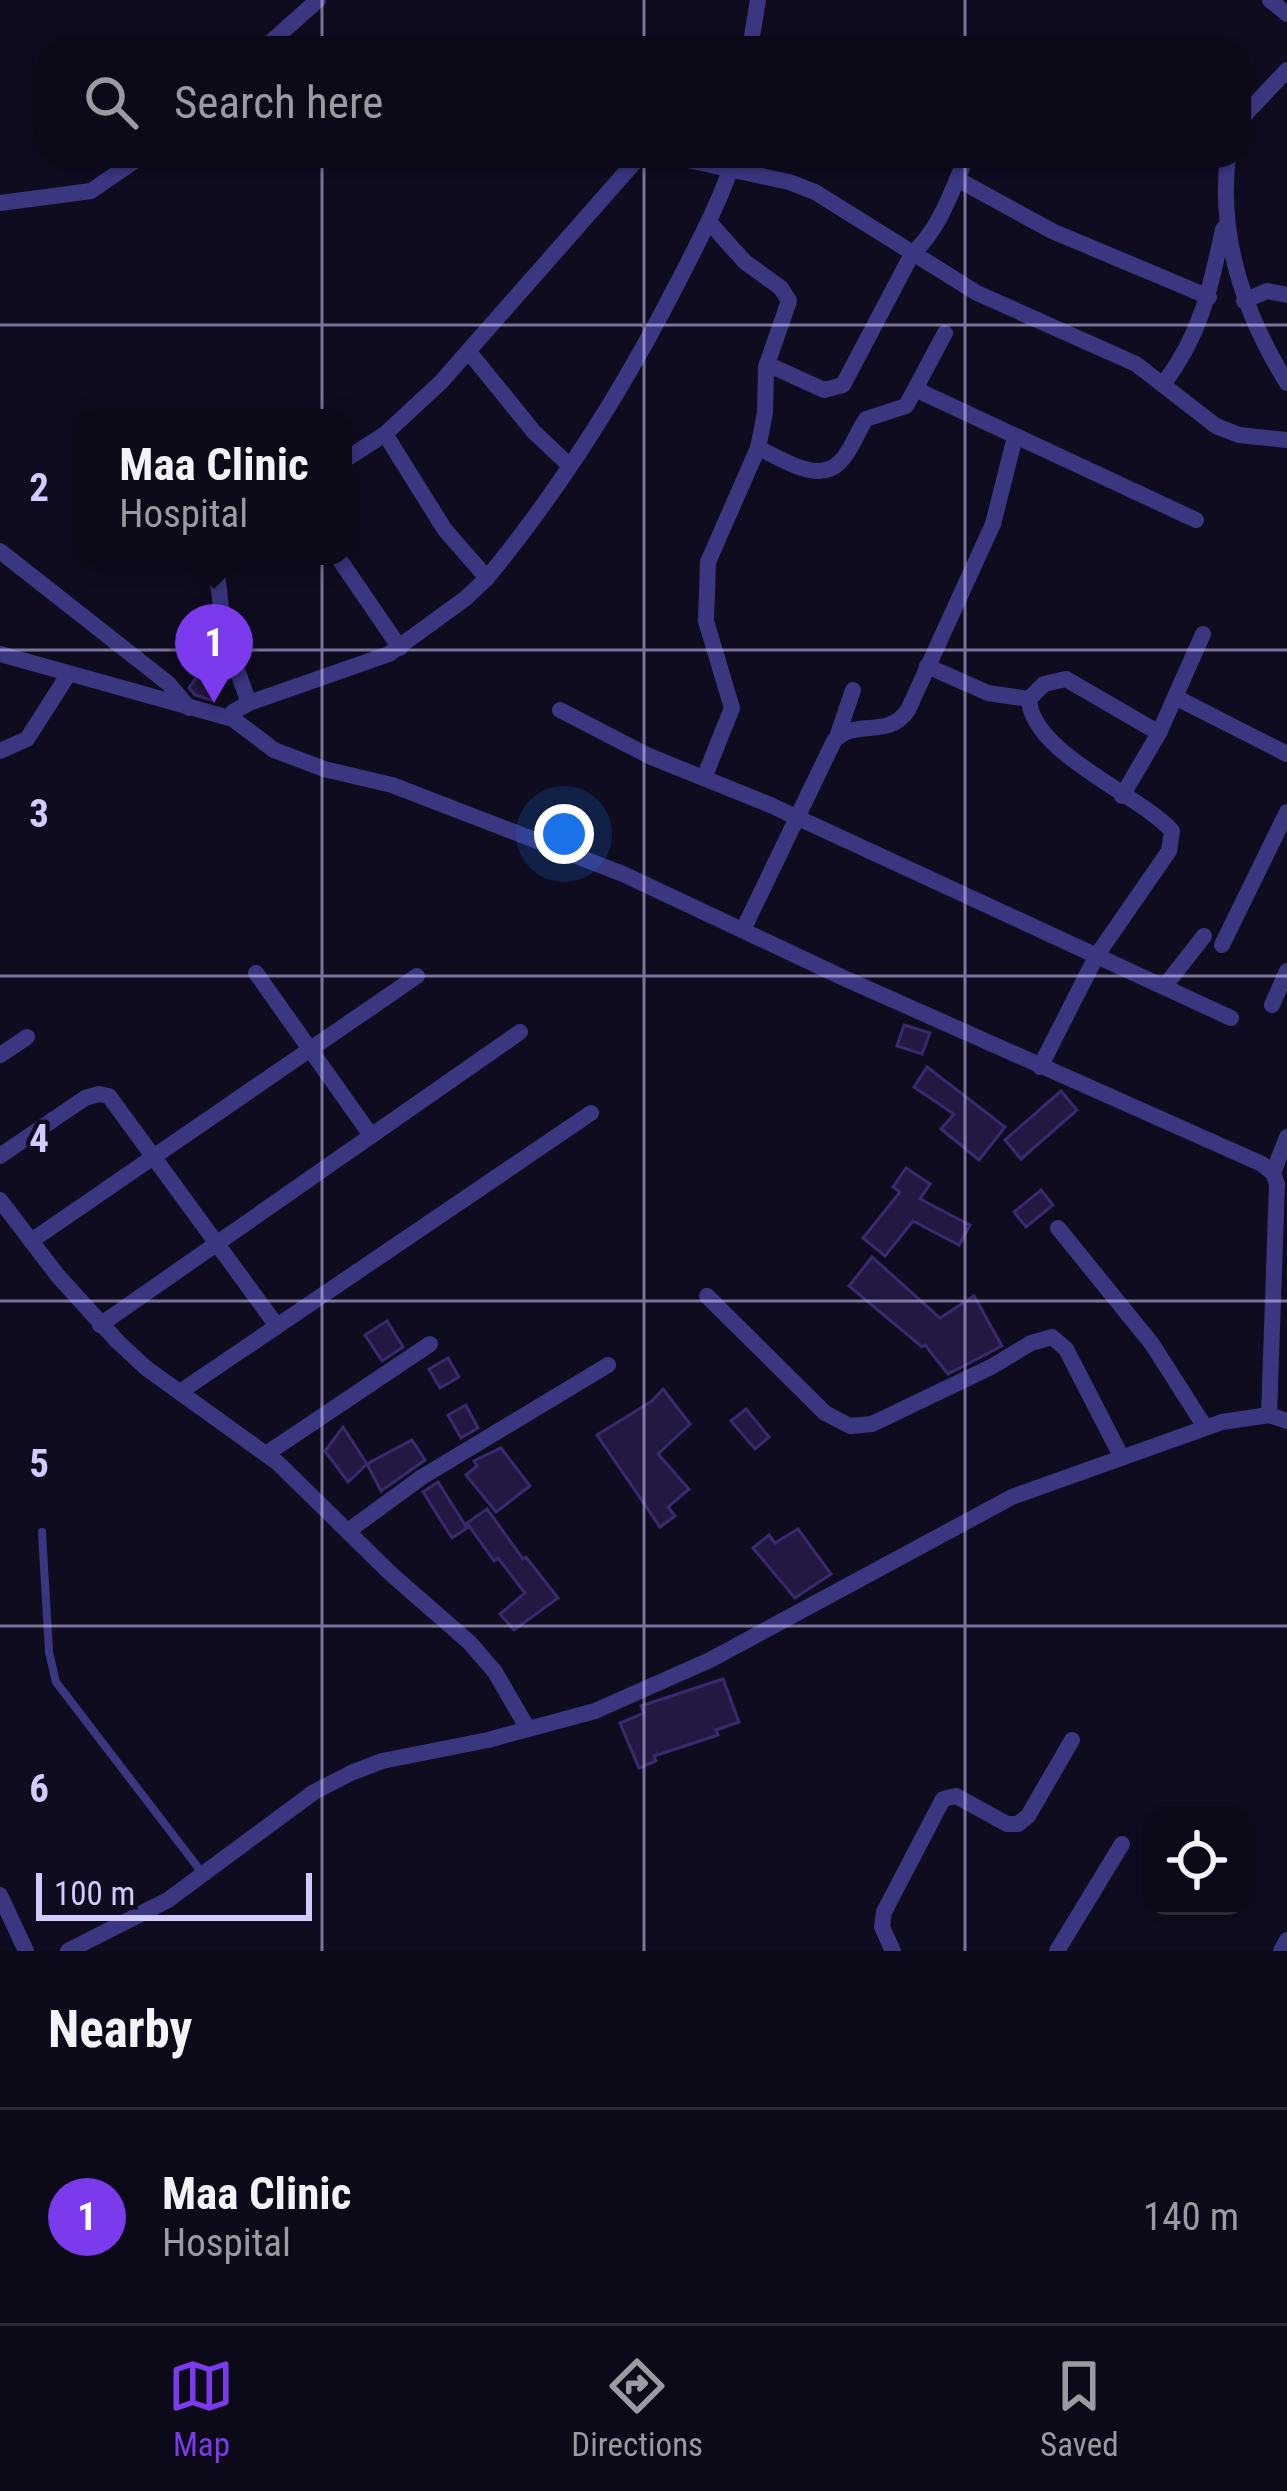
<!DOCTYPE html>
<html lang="en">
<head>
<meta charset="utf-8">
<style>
	:root { --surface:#0c0918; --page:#151221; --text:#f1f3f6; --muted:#9a9aa2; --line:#2c2a37; --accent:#7c3aed }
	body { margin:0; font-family:"Roboto Condensed",sans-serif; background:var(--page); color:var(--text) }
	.controls { position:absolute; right:36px; bottom:36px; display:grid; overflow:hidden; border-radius:24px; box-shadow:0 3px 9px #0004 }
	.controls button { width:108px; height:108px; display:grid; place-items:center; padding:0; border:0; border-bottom:3px solid var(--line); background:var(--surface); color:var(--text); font:60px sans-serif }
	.scale { position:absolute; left:36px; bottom:30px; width:276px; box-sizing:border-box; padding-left:12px; border:6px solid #d3cbff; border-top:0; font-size:33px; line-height:42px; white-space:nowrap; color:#d3cbff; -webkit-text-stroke:9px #100c20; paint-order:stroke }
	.you { position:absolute; left:564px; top:834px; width:42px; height:42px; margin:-30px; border:9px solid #fff; border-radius:50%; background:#1a73e8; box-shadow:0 0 0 18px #1a73e833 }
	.badge { display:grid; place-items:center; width:78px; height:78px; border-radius:50%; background:var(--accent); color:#fff; font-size:39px; font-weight:700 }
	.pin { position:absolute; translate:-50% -99px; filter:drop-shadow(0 3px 6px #0008) }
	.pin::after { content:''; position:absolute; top:63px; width:42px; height:36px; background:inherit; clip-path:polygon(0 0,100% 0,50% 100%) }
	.popup { position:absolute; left:76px; top:409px; width:276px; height:156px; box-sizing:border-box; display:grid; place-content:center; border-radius:24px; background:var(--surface); filter:drop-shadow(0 3px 9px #0005); font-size:39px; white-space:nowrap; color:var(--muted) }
	.popup b { font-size:45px; color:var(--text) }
	.popup::after { content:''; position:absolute; left:50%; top:100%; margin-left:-24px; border:24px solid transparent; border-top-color:var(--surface) }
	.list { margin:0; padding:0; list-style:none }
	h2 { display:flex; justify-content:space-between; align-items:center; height:156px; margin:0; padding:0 48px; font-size:51px }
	h2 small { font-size:39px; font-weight:400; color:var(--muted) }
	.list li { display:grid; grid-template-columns:78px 1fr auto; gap:36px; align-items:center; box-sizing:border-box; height:216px; padding:0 48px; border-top:3px solid var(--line) }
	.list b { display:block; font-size:45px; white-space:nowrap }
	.list p { margin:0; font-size:39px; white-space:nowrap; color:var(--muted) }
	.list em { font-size:39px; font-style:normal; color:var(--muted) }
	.icon { flex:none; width:66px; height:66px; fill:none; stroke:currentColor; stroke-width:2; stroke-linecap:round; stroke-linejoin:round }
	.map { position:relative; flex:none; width:1287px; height:1951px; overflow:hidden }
	.search { position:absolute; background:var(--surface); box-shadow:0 3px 9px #0004; left:36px; right:36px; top:36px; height:132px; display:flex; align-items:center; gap:30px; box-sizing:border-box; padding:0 42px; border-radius:36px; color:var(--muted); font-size:45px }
	.sheet { height:372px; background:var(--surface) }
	nav { display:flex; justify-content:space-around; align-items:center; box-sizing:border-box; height:168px; border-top:3px solid var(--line); background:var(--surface); font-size:33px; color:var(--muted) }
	nav a { display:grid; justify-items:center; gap:6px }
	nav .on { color:var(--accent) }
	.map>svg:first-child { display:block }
</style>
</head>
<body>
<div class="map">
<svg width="1287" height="1951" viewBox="0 0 1287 1951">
	<rect width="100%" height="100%" fill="#100c20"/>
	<g fill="#221841" stroke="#39296e" stroke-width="3">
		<path d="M 205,665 L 217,674 L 208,687 L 216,693 L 211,700 L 195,695 L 189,688 Z"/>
		<path d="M 904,1025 L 930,1033 L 922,1054 L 897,1046 Z"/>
		<path d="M 927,1067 L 1005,1127 L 979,1160 L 941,1129 L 954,1114 L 914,1087 Z"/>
		<path d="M 1061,1091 L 1077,1110 L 1021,1159 L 1005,1140 Z"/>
		<path d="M 906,1168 L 930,1184 L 920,1199 L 970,1225 L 959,1245 L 913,1221 L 885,1256 L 863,1238 L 900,1192 L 893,1187 Z"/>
		<path d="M 1041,1190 L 1053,1205 L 1026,1227 L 1014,1212 Z"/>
		<path d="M 872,1257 L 940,1318 L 974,1296 L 1002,1346 L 948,1374 L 925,1345 L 922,1347 L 849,1286 Z"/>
		<path d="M 387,1321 L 403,1347 L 382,1361 L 365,1335 Z"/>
		<path d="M 448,1358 L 459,1377 L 440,1388 L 429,1369 Z"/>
		<path d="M 663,1389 L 690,1424 L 658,1454 L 689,1489 L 668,1507 L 675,1516 L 660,1527 L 597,1435 L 652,1401 Z"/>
		<path d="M 466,1405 L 478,1428 L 461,1438 L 448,1415 Z"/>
		<path d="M 746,1409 L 769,1437 L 755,1449 L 731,1421 Z"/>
		<path d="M 343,1427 L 367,1464 L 348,1482 L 325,1451 Z"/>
		<path d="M 412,1440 L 425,1460 L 381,1491 L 367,1464 Z"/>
		<path d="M 501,1448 L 530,1486 L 496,1512 L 466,1475 L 477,1466 L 474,1461 Z"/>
		<path d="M 438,1482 L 467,1528 L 452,1538 L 423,1492 Z"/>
		<path d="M 487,1509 L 523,1559 L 526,1557 L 558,1598 L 514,1630 L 500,1614 L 525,1593 L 498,1558 L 494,1561 L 467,1523 Z"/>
		<path d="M 798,1529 L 831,1574 L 795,1598 L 753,1548 L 769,1535 L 775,1543 Z"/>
		<path d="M 723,1679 L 739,1722 L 716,1730 L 718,1735 L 654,1756 L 656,1761 L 639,1768 L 620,1723 L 644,1713 L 641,1706 Z"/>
	</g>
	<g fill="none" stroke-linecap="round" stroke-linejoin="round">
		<path stroke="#3b3680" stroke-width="8" d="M 42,1532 L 49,1652 L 56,1682 L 203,1874"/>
		<g stroke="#3b3680" stroke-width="16">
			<path d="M 1270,0 L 1287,14"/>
			<path d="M 264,48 L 318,0"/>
			<path d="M 750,48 L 758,0"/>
			<path d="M 1239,121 L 1287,70"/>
			<path d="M 670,156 L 789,182 L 815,192 L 977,293 L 1136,364 L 1216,426 L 1239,435 L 1287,440"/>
			<path d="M 735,156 C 721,200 699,241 678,282 C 625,386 561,488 487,578 L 466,598 L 389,654 L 249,703 L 233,712 L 233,719 L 274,750 L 324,769 L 392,785 L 623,874 L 846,979 L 1262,1164 L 1273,1173 L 1277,1184 L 1269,1415"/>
			<path d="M 1228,156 C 1218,238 1244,314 1287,383"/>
			<path d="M 957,179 L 1052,231 L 1209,297"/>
			<path d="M 0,203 L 91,191 L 142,156"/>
			<path d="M 1244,301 L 1267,291 L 1287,295"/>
			<path d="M 469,352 L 534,432 L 569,465"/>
			<path d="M 767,364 L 824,390 L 843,385 L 912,254 C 940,229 952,190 967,156"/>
			<path d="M 1163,384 C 1200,337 1211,287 1223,229"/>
			<path d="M 917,390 L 1196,520"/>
			<path d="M 385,434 L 445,530 L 487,578"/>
			<path d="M 758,448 C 781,458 818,485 840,462 C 852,450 857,432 866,419 L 906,406 L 945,333"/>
			<path d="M 343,461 L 385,434 L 441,382 L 640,156"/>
			<path d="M 0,551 L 169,684 L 189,708"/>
			<path d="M 215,556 L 224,634 L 249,703"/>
			<path d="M 337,556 L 400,648"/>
			<path d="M 0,654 L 233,719"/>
			<path d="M 927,666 L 988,693 L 1029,699"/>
			<path d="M 1175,697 L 1287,754"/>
			<path d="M 560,710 L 649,756 L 768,804 L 1231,1018"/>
			<path d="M 837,737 L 853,690"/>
			<path d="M 0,751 L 27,739 L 68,675"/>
			<path d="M 704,778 L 732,708 L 706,621 L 708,562 L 758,448 L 765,413 L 766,367 L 789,301 L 781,288 L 745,262 L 709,222"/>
			<path d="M 1122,796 L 1159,733 L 1203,634"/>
			<path d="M 743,930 L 834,741 C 856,717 888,740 908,710 L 993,524 L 1015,437"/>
			<path d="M 1222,945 L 1287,812"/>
			<path d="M 256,973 L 370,1134"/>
			<path d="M 1164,987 L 1204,936"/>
			<path d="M 1272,1005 L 1287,971"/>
			<path d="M 0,1055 L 27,1037"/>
			<path d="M 1040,1067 L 1097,955 L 1169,851 L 1172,831 C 1142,796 1031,753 1029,699 L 1044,684 L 1066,679 L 1159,733"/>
			<path d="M 0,1156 L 85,1098 L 99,1094 L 109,1096 L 277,1326"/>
			<path d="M 1273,1173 L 1287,1137"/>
			<path d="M 0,1200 L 58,1276 L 118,1342 L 146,1368 L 278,1463 L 390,1573 L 470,1643 L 495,1672 L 528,1729"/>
			<path d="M 1058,1228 L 1152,1344 L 1205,1427"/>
			<path d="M 31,1241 L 417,976"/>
			<path d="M 707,1296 L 825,1413 L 850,1426 L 872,1424 L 991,1367 L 1031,1343 L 1052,1337 L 1066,1349 L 1121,1456"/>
			<path d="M 100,1325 L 520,1032"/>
			<path d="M 180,1392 L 591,1113"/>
			<path d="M 266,1454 L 430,1344"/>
			<path d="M 348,1531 L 422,1477 L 608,1365"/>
			<path d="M 0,1895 L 26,1951"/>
			<path d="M 68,1951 L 168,1900 L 314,1792 L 351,1773 L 382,1761 L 488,1740 L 595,1711 L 710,1660 L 1012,1497 L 1222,1422 L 1269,1415 L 1287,1421"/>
			<path d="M 893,1951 L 882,1927 L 884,1912 L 943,1799 L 956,1796 L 1007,1824 L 1018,1824 L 1028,1816 L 1072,1740"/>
			<path d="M 1057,1951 L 1122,1844"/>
			<path d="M 1281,1951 L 1287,1940"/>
		</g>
	</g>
	<path fill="none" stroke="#d3cbff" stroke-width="3" stroke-opacity="0.55" d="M 322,0 L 322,48M 644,0 L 644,48M 965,0 L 965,48M 322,156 L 322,1951M 644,156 L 644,1951M 965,156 L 965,1951M 0,325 L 1287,325M 0,650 L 1287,650M 0,976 L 1287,976M 0,1301 L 1287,1301M 0,1626 L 1287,1626"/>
	<g font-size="39" text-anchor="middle" font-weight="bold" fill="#d3cbff" stroke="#100c20" stroke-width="9" stroke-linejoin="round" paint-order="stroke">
		<text x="39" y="501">2</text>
		<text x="39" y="827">3</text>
		<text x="39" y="1152">4</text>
		<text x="39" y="1477">5</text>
		<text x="39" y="1802">6</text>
	</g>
</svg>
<div class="controls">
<button><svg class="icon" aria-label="locate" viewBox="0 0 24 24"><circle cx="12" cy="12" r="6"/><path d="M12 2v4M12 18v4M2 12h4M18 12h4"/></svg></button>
</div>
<div class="scale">100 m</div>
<div class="you"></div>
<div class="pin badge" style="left:214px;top:703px">1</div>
<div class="popup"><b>Maa Clinic</b>Hospital</div>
<div class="search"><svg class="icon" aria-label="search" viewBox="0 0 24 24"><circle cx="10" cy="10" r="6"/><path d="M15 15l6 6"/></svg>Search here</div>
</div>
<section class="sheet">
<h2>Nearby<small></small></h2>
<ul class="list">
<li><span class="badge">1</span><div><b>Maa Clinic</b><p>Hospital</p></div><em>140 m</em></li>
</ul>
</section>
<nav>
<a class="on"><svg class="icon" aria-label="map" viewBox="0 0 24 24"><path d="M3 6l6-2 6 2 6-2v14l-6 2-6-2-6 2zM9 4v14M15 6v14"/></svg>Map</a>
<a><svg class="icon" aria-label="directions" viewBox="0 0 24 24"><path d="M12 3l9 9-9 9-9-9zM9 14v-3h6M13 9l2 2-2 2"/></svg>Directions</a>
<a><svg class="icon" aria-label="saved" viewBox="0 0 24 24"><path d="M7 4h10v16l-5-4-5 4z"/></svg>Saved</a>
</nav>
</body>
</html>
